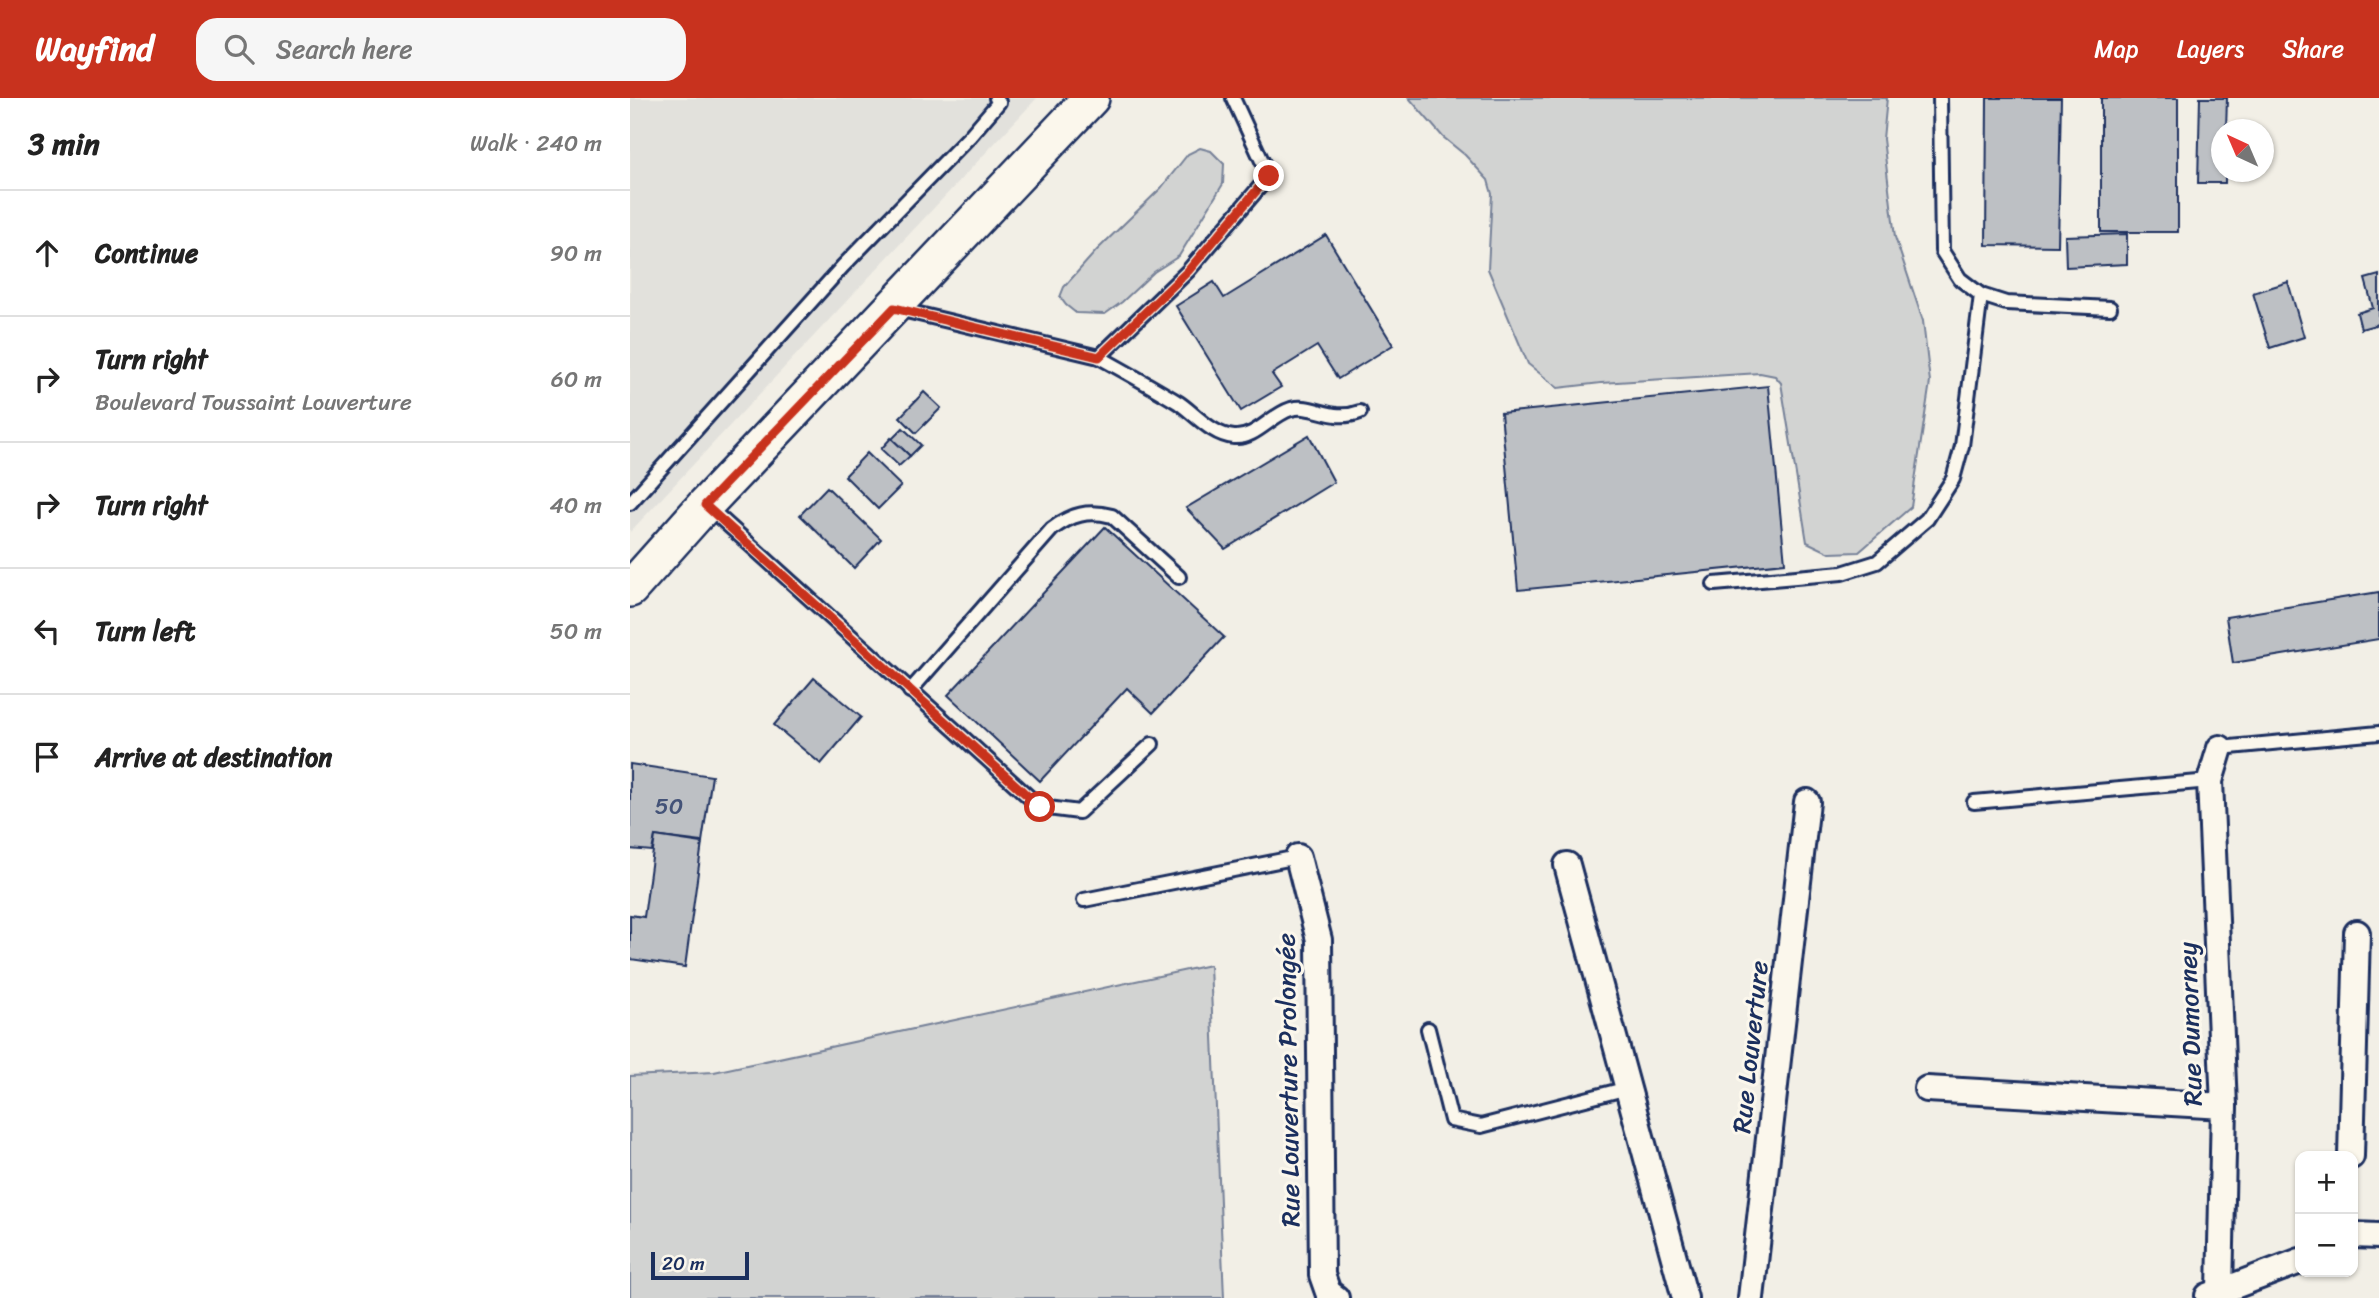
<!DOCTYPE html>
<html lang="en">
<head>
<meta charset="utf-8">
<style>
	:root { --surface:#fff; --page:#f6f6f6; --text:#222; --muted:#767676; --line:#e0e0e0; --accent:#c8321e }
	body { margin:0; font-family:Sriracha,sans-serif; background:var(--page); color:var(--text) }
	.controls { position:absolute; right:21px; bottom:21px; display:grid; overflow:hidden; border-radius:14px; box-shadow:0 2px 5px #0004 }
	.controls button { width:63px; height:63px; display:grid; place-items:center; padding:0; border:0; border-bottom:2px solid var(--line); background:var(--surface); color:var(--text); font:35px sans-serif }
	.compass { position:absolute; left:1581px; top:21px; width:63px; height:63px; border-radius:50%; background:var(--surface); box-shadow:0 2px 5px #0004; rotate:316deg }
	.scale { position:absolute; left:21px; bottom:18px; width:98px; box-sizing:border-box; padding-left:7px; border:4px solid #1b2f5e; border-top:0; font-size:19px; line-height:24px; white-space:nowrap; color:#1b2f5e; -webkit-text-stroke:5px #fbf7ec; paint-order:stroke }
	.stop { position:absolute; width:21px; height:21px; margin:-16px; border:5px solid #c8321e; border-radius:50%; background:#fff }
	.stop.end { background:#c8321e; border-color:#fff; box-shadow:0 2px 7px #0008 }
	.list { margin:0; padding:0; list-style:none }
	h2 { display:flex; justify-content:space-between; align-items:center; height:91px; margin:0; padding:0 28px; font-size:30px }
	h2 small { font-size:23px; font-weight:400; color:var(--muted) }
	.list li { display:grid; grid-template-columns:46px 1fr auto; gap:21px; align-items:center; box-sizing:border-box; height:126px; padding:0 28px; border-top:2px solid var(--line) }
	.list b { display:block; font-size:26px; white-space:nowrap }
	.list p { margin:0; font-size:23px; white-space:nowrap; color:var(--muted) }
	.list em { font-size:23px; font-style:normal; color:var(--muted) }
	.icon { flex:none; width:38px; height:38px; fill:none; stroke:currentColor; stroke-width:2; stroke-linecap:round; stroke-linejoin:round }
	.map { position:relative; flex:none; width:1749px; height:1200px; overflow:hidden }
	header { display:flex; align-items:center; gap:42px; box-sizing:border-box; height:98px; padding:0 35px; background:var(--accent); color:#fff }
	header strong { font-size:33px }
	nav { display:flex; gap:38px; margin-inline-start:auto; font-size:24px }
	.search { width:490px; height:63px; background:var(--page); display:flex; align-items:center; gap:18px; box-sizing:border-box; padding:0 24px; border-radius:21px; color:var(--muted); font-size:26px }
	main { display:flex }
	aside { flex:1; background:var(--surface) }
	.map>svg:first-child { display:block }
</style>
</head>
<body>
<header>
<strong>Wayfind</strong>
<div class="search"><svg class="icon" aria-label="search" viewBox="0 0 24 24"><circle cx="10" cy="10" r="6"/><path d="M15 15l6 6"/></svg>Search here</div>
<nav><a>Map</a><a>Layers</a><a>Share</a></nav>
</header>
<main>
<aside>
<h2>3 min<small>Walk · 240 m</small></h2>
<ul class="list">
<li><svg class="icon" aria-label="ahead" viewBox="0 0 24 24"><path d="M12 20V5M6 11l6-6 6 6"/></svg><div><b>Continue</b></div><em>90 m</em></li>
<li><svg class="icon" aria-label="right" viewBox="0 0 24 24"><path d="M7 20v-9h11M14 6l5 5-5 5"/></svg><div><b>Turn right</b><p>Boulevard Toussaint Louverture</p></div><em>60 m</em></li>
<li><svg class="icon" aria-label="right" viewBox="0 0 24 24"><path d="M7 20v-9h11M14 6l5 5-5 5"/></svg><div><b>Turn right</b></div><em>40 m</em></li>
<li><svg class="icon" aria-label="left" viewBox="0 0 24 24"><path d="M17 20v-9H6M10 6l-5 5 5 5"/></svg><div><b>Turn left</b></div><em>50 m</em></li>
<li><svg class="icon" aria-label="arrive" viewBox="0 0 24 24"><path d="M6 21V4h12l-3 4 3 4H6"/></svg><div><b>Arrive at destination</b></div></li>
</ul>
</aside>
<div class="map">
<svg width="1749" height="1200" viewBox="0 0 1749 1200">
	<rect width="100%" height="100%" fill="#f2efe6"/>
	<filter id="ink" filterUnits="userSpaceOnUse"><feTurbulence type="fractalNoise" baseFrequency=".0143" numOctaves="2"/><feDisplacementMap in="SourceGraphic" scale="14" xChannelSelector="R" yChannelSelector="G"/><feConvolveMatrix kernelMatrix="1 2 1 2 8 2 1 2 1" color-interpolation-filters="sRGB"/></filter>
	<g filter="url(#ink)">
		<path fill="#e2e1dc" d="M 0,0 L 407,0 L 0,434 Z"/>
		<g fill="#d2d3d2" stroke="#768198" stroke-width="2">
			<path d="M 779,0 L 1257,0 L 1253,41 L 1265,139 L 1293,223 L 1300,284 L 1281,409 L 1229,454 L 1200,455 L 1177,444 L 1151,285 L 1145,278 L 1130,275 L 971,285 L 928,290 L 898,266 L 858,171 L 862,96 L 858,82 L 835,57 L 813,39 Z"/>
			<path d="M 570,50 L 581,53 L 594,66 L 593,86 L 549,158 L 524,174 L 492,204 L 475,216 L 446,215 L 436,207 L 430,199 L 434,189 L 467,152 L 531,90 L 558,56 Z"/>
			<path d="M 580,867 L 594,1200 L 0,1200 L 0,978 L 84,974 Z"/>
		</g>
		<g fill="#bdc0c4" stroke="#1b2f5e" stroke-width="2">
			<path d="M 1357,0 L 1431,0 L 1428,148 L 1356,147 Z"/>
			<rect x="1471" y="0" width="77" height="134"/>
			<path d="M 1570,0 L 1597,0 L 1596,32 L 1591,32 L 1591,74 L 1595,74 L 1595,85 L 1568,85 Z"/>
			<path d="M 1497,136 L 1497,166 L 1436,169 L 1435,138 Z"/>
			<path d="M 696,137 L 763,247 L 708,281 L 687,248 L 642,276 L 651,289 L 611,313 L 546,208 L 584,184 L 594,200 Z"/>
			<path d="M 1749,177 L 1749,226 L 1731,231 L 1727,215 L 1743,210 L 1735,181 Z"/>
			<path d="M 1658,184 L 1674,239 L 1640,250 L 1623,195 Z"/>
			<path d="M 1138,288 L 1155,465 L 888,492 L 871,315 Z"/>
			<path d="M 294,294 L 311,310 L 286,335 L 270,319 Z"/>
			<path d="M 273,330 L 291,347 L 280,358 L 262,341 Z"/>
			<path d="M 679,337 L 704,384 L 595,451 L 556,410 Z"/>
			<path d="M 261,340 L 280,358 L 269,368 L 251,351 Z"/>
			<path d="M 237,355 L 271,388 L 248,411 L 215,378 Z"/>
			<path d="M 197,389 L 251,441 L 224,470 L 170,417 Z"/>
			<path d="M 475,429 L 594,539 L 523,615 L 497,590 L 410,683 L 318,597 Z"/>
			<path d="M 1749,494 L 1749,541 L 1603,565 L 1596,519 Z"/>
			<path d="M 184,580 L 231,619 L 191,666 L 144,627 Z"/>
			<path d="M 0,666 L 82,678 L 72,744 L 25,738 L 22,753 L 0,751 Z"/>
			<path d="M 25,738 L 72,745 L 55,869 L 0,861 L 0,817 L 14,819 Z"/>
		</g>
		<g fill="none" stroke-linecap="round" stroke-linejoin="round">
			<defs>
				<g id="service">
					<path d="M 1310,0 L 1312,153 L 1330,181 L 1351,197 L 1376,205 L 1480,210"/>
					<path d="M 268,211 L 469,259 L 558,173 L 639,78 L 603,0"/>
					<path d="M 469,259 C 496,274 523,289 549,305 C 565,316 582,337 604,339 C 625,341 641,317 661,311 C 684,305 701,325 730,314"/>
					<path d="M 0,405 L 213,168 L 340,38 L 369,4 L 366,0"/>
					<path d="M 76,407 L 410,709 L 449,714 L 522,646"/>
					<path d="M 1084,486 L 1212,475 L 1247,464 L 1297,421 L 1323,381 L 1332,348 L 1351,197"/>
					<path d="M 280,593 L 422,431 C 442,416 458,412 482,418 L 549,479"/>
					<path d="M 1590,650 L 1749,635"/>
					<path d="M 1344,704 L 1580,683"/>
					<path d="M 454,802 L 668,759"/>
					<path d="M 798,931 L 821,1022 L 851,1028 L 998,990"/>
				</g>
				<g id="minor">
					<path d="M 1590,650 L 1580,683 L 1594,1008 L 1590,1193 L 1592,1200"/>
					<path d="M 668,759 L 689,842 L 692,1177 L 698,1194 L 706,1200"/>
					<path d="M 937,767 L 1055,1200"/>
					<path d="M 1297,991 L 1594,1008"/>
					<path d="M 1721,1058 L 1727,835"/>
					<path d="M 1723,1137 L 1749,1138"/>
					<path d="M 1578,1198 L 1670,1163"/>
					<path d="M 1121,1200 L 1177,704"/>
				</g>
				<path id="secondary" d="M 0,491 L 75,407 L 461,0"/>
			</defs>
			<use href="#service" stroke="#1b2f5e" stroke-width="18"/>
			<use href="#minor" stroke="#1b2f5e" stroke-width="30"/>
			<use href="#secondary" stroke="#1b2f5e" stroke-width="40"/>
			<use href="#service" stroke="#fbf7ec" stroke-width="12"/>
			<use href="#minor" stroke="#fbf7ec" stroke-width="24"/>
			<use href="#secondary" stroke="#fbf7ec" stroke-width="35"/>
		</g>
	</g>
	<g fill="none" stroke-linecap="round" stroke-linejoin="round" filter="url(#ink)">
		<path stroke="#c8321e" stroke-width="9" d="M 410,709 L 75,407 L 264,210 L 469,259 L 558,173 L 639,78"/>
	</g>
	<g text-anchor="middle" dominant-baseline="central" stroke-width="6" stroke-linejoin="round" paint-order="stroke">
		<g font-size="23" fill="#445378">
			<text x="39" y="708">50</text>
		</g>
		<g font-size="26" fill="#1b2f5e" stroke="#fbf7ec">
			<text transform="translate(1560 926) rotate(-92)">Rue Dumorney</text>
			<text transform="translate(1120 949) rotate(-84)">Rue Louverture</text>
			<text transform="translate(658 982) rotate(-91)">Rue Louverture Prolongée</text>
		</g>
	</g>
</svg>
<div class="controls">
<button>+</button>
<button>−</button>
</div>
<svg class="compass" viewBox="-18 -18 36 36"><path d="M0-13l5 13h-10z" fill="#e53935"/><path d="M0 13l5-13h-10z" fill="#767676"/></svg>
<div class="scale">20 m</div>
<div class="stop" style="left:410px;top:709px"></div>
<div class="stop end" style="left:639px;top:78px"></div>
</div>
</main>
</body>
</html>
